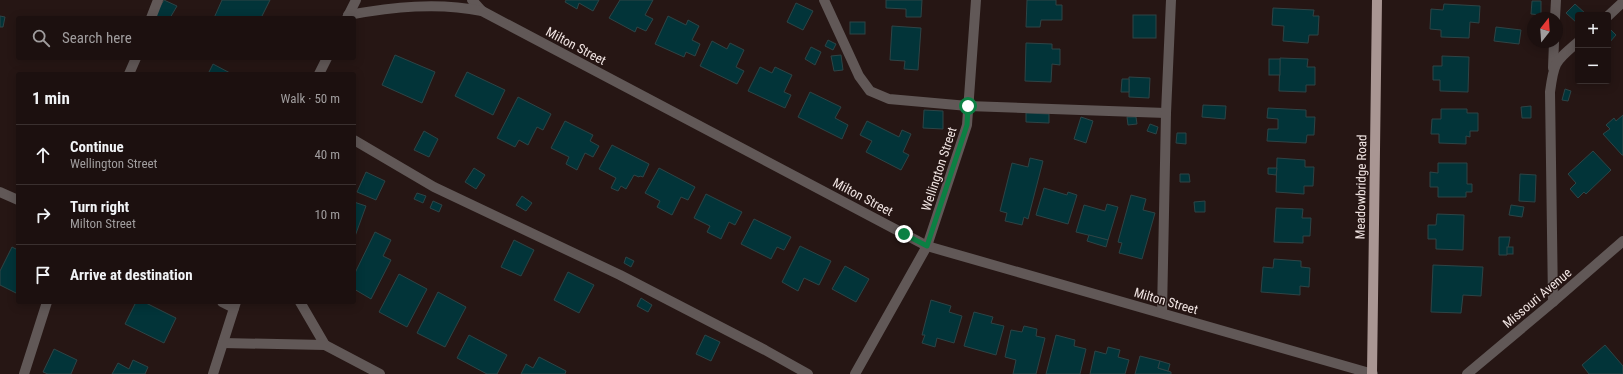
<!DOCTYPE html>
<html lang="en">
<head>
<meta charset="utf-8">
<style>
	:root { --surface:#1c100f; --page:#251918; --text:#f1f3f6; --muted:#a09d9e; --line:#3a302f }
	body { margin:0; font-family:"Roboto Condensed",sans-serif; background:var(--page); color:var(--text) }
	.controls { position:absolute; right:12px; top:12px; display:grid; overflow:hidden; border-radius:4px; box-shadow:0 2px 10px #0003 }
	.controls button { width:36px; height:36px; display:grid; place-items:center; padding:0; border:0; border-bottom:1px solid var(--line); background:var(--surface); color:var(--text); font:20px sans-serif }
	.compass { position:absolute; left:1527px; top:12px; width:36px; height:36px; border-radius:50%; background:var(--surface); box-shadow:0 2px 10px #0003; rotate:17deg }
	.stop { position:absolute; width:12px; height:12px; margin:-9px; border:3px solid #0b8043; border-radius:50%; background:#fff }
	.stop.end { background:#0b8043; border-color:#fff; box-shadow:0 1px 4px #0008 }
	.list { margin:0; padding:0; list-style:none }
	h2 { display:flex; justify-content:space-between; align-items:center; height:52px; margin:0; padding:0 16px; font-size:17px }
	h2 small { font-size:13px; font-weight:400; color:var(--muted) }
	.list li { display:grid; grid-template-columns:26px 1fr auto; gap:12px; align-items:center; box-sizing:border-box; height:60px; padding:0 16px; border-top:1px solid var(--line) }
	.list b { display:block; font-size:15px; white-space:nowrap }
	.list p { margin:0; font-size:13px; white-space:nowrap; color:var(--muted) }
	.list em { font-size:13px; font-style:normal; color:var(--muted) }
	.icon { flex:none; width:22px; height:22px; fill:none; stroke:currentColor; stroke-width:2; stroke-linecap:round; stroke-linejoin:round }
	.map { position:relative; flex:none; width:1623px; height:374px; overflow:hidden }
	.search { position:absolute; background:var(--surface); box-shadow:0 2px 10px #0003; left:16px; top:16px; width:340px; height:44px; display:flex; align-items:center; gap:10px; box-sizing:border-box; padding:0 14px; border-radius:4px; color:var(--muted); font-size:15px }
	.panel { position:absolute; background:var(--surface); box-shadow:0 2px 10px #0003; left:16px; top:72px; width:340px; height:232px; border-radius:4px }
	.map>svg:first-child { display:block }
</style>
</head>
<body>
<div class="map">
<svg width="1623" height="374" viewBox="0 0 1623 374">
	<rect width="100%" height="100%" fill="#261614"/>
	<g fill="#023439" stroke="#2e4446">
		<path d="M 164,0 L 177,6 L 170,18 L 153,18 Z"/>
		<path d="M 222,0 L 270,0 L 261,18 L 214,18 Z"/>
		<path d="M 566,0 L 599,0 L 593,11 L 579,3 L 577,9 L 565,2 Z"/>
		<path d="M 620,0 L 653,0 L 645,15 L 653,19 L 646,31 L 637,27 L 635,32 L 609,18 Z"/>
		<path d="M 886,0 L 922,0 L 921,17 L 906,17 L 906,9 L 886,8 Z"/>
		<path d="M 1027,0 L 1056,0 L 1056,5 L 1062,5 L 1062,20 L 1041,20 L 1040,27 L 1026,27 Z"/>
		<path d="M 1532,1 L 1541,1 L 1541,15 L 1531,14 Z"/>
		<path d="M 796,3 L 813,11 L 803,30 L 787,22 Z"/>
		<path d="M 1444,4 L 1480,6 L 1479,23 L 1470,22 L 1469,38 L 1441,37 L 1441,30 L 1430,29 L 1431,9 L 1443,10 Z"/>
		<path d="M 1575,4 L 1586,14 L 1578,15 L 1577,23 L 1566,13 Z"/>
		<path d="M 1273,8 L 1314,10 L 1313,16 L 1319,16 L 1318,35 L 1309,35 L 1308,43 L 1283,41 L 1284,26 L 1272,25 Z"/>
		<rect x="1133" y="15" width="23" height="23"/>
		<path d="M 0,16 L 5,17 L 3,27 L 0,27 Z"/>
		<path d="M 668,16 L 686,25 L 688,20 L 699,26 L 692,40 L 700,44 L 695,56 L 686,52 L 684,57 L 655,44 Z"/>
		<rect x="850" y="22" width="15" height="12"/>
		<path d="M 892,26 L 921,28 L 918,70 L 904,69 L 905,61 L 890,60 Z"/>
		<path d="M 1496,27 L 1521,30 L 1519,44 L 1494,41 Z"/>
		<path d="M 1608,27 L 1616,35 L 1609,43 L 1608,42 Z"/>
		<path d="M 828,40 L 836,44 L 833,50 L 825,46 Z"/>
		<path d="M 712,41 L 727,49 L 730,43 L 744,50 L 736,67 L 744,71 L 737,84 L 700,66 Z"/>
		<path d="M 1026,43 L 1052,44 L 1052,49 L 1060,49 L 1060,65 L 1052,64 L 1051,82 L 1025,81 Z"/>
		<path d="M 811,47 L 821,52 L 815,65 L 805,59 Z"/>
		<path d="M 395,55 L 435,72 L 422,103 L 382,85 Z"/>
		<path d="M 841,55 L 843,70 L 834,71 L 831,56 Z"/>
		<path d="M 1442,56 L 1469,57 L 1468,92 L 1440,91 L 1440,80 L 1433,80 L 1433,66 L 1442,66 Z"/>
		<path d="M 1280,58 L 1308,59 L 1307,67 L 1315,67 L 1315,85 L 1306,85 L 1306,92 L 1279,91 Z"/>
		<rect x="1269" y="59" width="11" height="16"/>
		<path d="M 213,64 L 232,74 L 208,74 Z"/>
		<path d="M 760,67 L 772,73 L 775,67 L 792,75 L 784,92 L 791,95 L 785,108 L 748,91 Z"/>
		<path d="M 467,72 L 505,90 L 493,115 L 455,96 Z"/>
		<path d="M 1129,77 L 1150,78 L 1149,98 L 1129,97 Z"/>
		<path d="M 1122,79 L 1129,79 L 1129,92 L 1121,92 Z"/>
		<path d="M 1565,89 L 1571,91 L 1568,101 L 1562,100 Z"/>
		<path d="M 810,92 L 841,107 L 835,118 L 848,125 L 842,139 L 798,117 Z"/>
		<path d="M 518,97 L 551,114 L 543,130 L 537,127 L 528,145 L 519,140 L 515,147 L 497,138 Z"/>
		<path d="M 1203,105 L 1226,106 L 1225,119 L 1202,117 Z"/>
		<path d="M 1531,106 L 1531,118 L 1522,118 L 1521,107 Z"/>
		<path d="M 1268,108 L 1306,110 L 1306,117 L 1315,117 L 1314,135 L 1307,135 L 1306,143 L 1267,141 L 1268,129 L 1278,129 L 1278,119 L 1267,118 Z"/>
		<path d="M 1441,109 L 1467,109 L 1467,113 L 1478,113 L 1478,131 L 1470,131 L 1470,137 L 1466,136 L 1466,144 L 1439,143 L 1439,134 L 1431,134 L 1432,119 L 1441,119 Z"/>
		<path d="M 924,110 L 943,111 L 943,129 L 923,128 Z"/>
		<path d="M 1026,113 L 1049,114 L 1049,123 L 1026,122 Z"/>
		<path d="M 1623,115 L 1623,155 L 1622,155 L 1603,134 L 1610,129 L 1606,125 L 1614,118 L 1616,121 Z"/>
		<path d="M 1081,117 L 1093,121 L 1086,143 L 1074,139 Z"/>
		<path d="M 1127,117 L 1136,117 L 1137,124 L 1128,125 Z"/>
		<path d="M 565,121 L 593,135 L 590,141 L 599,146 L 593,157 L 585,153 L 577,170 L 566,164 L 569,157 L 551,148 Z"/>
		<path d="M 867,121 L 899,137 L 902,130 L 911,134 L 903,152 L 909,155 L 901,170 L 866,152 L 872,141 L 860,135 Z"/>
		<path d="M 1150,124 L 1158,127 L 1156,134 L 1147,131 Z"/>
		<path d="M 424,131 L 438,139 L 429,157 L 414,150 Z"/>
		<path d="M 1177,133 L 1186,133 L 1186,144 L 1176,143 Z"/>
		<path d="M 612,145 L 649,164 L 643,177 L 640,176 L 639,177 L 634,175 L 626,189 L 621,186 L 618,191 L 611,188 L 616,178 L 599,169 Z"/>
		<path d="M 1593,151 L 1611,170 L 1586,194 L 1584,192 L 1578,198 L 1570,189 L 1576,183 L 1568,174 Z"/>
		<path d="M 1030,158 L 1043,161 L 1028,219 L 1024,217 L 1022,225 L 1005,221 L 1007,213 L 1000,211 L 1012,163 L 1028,167 Z"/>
		<path d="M 1277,158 L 1305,160 L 1305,167 L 1314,167 L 1313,186 L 1304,186 L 1304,194 L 1276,192 Z"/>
		<path d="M 1438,163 L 1467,163 L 1467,184 L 1472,184 L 1472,192 L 1466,192 L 1466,197 L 1438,197 L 1438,187 L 1430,187 L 1430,172 L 1438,173 Z"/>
		<path d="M 474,168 L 485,175 L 476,189 L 465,182 Z"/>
		<path d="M 659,168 L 695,187 L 688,200 L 681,197 L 672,215 L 657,207 L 660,201 L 645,193 Z"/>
		<path d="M 1268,168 L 1277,168 L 1276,175 L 1268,174 Z"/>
		<path d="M 366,172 L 385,181 L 376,200 L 357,192 Z"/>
		<path d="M 1180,174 L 1189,174 L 1190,182 L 1180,182 Z"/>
		<path d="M 1520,174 L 1536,175 L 1535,202 L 1519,201 Z"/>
		<path d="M 1044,188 L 1067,195 L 1068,192 L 1077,195 L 1068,224 L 1036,215 Z"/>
		<path d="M 417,193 L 426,196 L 423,203 L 414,199 Z"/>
		<path d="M 706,194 L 742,212 L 735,225 L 729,222 L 721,239 L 707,232 L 710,226 L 694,218 Z"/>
		<path d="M 1131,195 L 1146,199 L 1143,210 L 1155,213 L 1142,259 L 1119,253 L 1122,243 L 1118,242 Z"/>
		<path d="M 522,196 L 532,203 L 526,211 L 516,205 Z"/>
		<path d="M 433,201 L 442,205 L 439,212 L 430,208 Z"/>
		<path d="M 1205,201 L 1205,212 L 1195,212 L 1194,202 Z"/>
		<path d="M 354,202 L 366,206 L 354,239 Z"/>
		<path d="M 1107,204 L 1118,207 L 1108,240 L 1076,232 L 1084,205 L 1105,211 Z"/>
		<path d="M 1511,205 L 1524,207 L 1522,217 L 1509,215 Z"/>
		<path d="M 1276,208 L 1303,209 L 1302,218 L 1311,218 L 1310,236 L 1303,236 L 1303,243 L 1274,242 Z"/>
		<path d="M 1437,214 L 1464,215 L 1463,250 L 1436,249 L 1436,239 L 1428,239 L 1428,225 L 1436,225 Z"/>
		<path d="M 754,219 L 791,237 L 784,250 L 777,247 L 771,259 L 741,244 Z"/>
		<path d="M 375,232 L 391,240 L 383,256 L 391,260 L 371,299 L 354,289 L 354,275 Z"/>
		<path d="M 1089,235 L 1108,240 L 1106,247 L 1087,241 Z"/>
		<path d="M 1499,237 L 1510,237 L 1507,255 L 1499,255 Z"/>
		<path d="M 514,240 L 534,250 L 521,276 L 501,267 Z"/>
		<path d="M 800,246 L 831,261 L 819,285 L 804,278 L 798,291 L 782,282 Z"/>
		<path d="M 12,247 L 18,250 L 18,294 L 0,285 L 0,271 Z"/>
		<rect x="1507" y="247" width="6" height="7"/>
		<path d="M 626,257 L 634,261 L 631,267 L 624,263 Z"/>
		<path d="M 1274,259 L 1301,261 L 1301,267 L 1310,268 L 1309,287 L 1300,286 L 1300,295 L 1261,292 L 1263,267 L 1273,268 Z"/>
		<path d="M 1433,265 L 1483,267 L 1481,296 L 1463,295 L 1461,313 L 1431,312 Z"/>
		<path d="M 845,266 L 869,279 L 856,302 L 832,289 Z"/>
		<path d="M 568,272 L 594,285 L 579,313 L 554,300 Z"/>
		<path d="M 399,274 L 427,289 L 407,327 L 379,312 Z"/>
		<path d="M 438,292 L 466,307 L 445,347 L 417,333 Z"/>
		<path d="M 641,298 L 652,305 L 648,312 L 637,306 Z"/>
		<path d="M 931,300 L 951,306 L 949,312 L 962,316 L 954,343 L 937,338 L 935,347 L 922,343 L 925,335 L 922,335 Z"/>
		<path d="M 136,302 L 144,302 L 176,318 L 164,343 L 125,324 Z"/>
		<path d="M 974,312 L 993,317 L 991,323 L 1004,326 L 996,355 L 964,346 Z"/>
		<path d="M 1024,326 L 1037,329 L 1036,336 L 1045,338 L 1036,374 L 1013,374 L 1016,360 L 1005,357 L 1011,330 L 1022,332 Z"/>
		<path d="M 469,335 L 507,355 L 497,374 L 487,374 L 457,358 Z"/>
		<path d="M 705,335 L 720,342 L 711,361 L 696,354 Z"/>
		<path d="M 1056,335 L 1075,340 L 1074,346 L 1086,349 L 1080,374 L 1046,374 Z"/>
		<path d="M 1605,345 L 1623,366 L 1623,374 L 1589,374 L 1582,365 Z"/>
		<path d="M 1108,347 L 1120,350 L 1118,357 L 1129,360 L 1125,374 L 1090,374 L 1095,351 L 1106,354 Z"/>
		<path d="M 54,349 L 77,360 L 71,374 L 48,374 L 43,372 Z"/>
		<path d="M 1140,356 L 1160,361 L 1158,368 L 1171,372 L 1171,374 L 1135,374 Z"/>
		<path d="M 539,357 L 566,371 L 565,374 L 521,374 L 526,364 L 533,368 Z"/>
		<path d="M 133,360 L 148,367 L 145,374 L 112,374 L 118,363 L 129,369 Z"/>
		<path d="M 1160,361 L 1170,364 L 1168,371 L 1158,368 Z"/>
	</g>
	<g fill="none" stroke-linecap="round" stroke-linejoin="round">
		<g stroke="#615857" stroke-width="10">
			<path d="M 472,0 L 482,11"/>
			<path d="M 824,0 L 859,76 L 870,91 L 889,99 L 968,106 L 1166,113"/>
			<path d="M 348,15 C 393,7 437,2 482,11 L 927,246 L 1373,374"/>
			<path d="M 1608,16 L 1623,2"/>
			<path d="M 151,18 L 158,0"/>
			<path d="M 347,18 L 356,0"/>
			<path d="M 1555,18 L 1556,0"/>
			<path d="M 1553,68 L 1554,42"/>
			<path d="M 129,74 L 136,58"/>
			<path d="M 319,74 L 327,58"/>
			<path d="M 354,140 L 434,187 L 620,275 L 765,350 L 808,374"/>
			<path d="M 0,192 L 18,200"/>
			<path d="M 222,302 L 234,308"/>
			<path d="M 300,302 L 325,345"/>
			<path d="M 1553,302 L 1550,92 C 1554,61 1555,62 1578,42"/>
			<path d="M 1162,313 L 1166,113 L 1171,0"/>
			<path d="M 223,343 L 325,345 L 380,374"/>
			<path d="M 24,374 L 47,302"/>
			<path d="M 213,374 L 236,302"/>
			<path d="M 855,374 L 927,246 L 967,125 L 976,0"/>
			<path d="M 1467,374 L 1553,302 L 1623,241"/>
		</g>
		<path stroke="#a99693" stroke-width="10" d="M 1372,374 L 1377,0"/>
	</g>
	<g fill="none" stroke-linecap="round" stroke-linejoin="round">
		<path stroke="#0b8043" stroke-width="5" d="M 904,234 L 927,246 L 967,125 L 968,106"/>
	</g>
	<g text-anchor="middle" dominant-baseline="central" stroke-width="3" stroke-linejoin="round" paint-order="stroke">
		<g font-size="13" fill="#f0e4e2" stroke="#261614">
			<text transform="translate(576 46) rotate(28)">Milton Street</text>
			<text transform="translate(939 169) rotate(-72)">Wellington Street</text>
			<text transform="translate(1361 187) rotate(-89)">Meadowbridge Road</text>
			<text transform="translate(863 197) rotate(28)">Milton Street</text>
			<text transform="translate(1537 298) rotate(-40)">Missouri Avenue</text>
			<text transform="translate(1166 301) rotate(16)">Milton Street</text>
		</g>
	</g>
</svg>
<div class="controls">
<button>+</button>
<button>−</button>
</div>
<svg class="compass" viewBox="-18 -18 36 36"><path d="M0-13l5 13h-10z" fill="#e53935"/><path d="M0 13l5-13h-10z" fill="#a09d9e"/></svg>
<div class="stop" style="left:968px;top:106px"></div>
<div class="stop end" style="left:904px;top:234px"></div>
<div class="search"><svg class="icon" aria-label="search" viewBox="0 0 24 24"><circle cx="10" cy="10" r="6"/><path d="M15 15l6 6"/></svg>Search here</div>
<section class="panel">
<h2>1 min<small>Walk · 50 m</small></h2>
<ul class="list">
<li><svg class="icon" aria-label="ahead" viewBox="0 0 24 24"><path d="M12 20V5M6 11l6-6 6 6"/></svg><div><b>Continue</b><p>Wellington Street</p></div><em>40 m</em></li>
<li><svg class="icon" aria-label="right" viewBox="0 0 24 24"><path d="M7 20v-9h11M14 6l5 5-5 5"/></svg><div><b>Turn right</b><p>Milton Street</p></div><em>10 m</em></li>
<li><svg class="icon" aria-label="arrive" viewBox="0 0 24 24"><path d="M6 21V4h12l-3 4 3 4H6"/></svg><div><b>Arrive at destination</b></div></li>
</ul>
</section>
</div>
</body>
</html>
